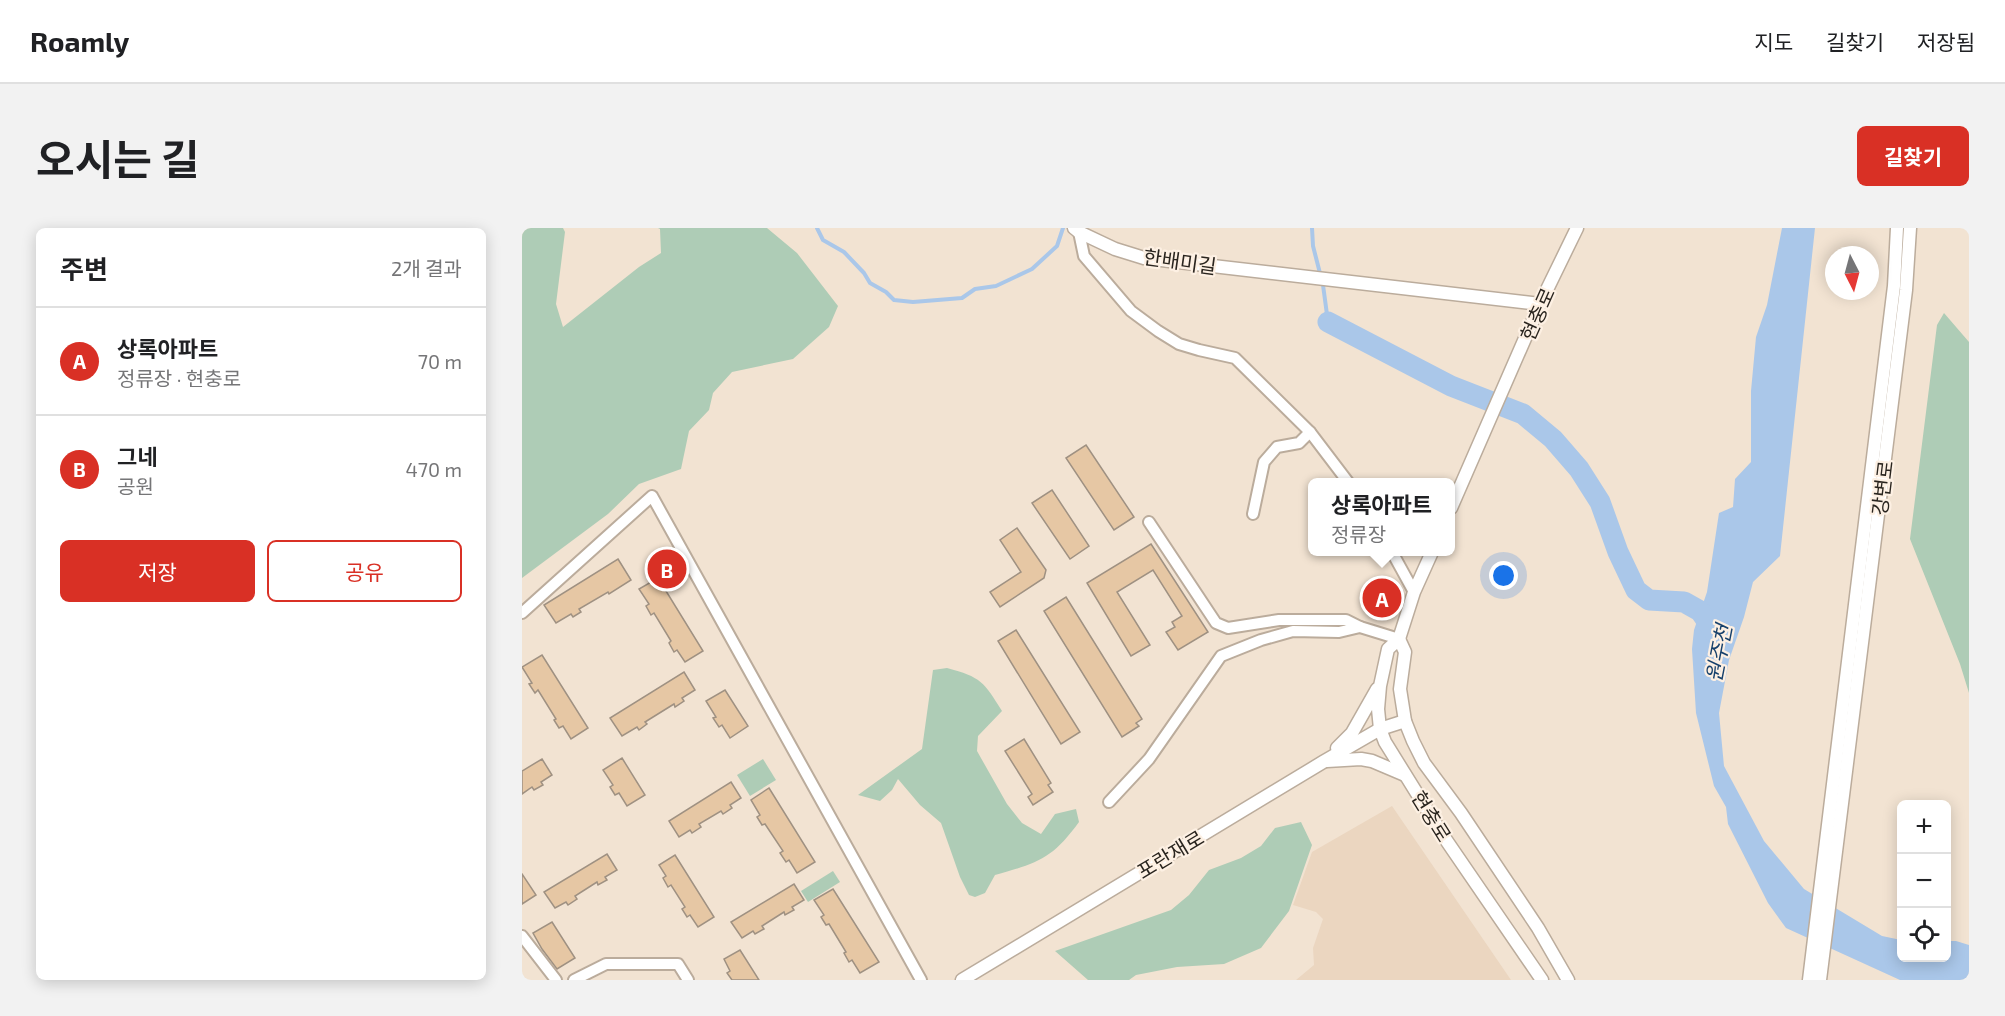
<!DOCTYPE html>
<html lang="ko">
<head>
<meta charset="utf-8">
<style>
	:root { --surface:#fff; --page:#f2f2f2; --text:#202124; --muted:#757577; --line:#e0e0e0; --accent:#d93025 }
	body { margin:0; font-family:"Exo 2","Noto Sans KR",sans-serif; background:var(--page); color:var(--text) }
	.controls { position:absolute; right:18px; bottom:18px; display:grid; overflow:hidden; border-radius:9px; box-shadow:0 3px 15px #0003 }
	.controls button { width:54px; height:54px; display:grid; place-items:center; padding:0; border:0; border-bottom:2px solid var(--line); background:var(--surface); color:var(--text); font:30px sans-serif }
	.compass { position:absolute; left:1303px; top:18px; width:54px; height:54px; border-radius:50%; background:var(--surface); box-shadow:0 3px 15px #0003; rotate:174deg }
	.you { position:absolute; left:982px; top:348px; width:21px; height:21px; margin:-15px; border:4px solid #fff; border-radius:50%; background:#1a73e8; box-shadow:0 0 0 9px #1a73e833 }
	.badge { display:grid; place-items:center; width:39px; height:39px; border-radius:50%; background:var(--accent); color:#fff; font-size:20px; font-weight:700 }
	.pin { position:absolute; translate:-50% -50%; border:3px solid #fff; box-shadow:0 2px 6px #0006 }
	.popup { position:absolute; left:786px; top:250px; width:147px; height:78px; box-sizing:border-box; display:grid; place-content:center; border-radius:9px; background:var(--surface); filter:drop-shadow(0 2px 4px #0005); font-size:20px; white-space:nowrap; color:var(--muted) }
	.popup b { font-size:22px; color:var(--text) }
	.popup::after { content:''; position:absolute; left:50%; top:100%; margin-left:-12px; border:12px solid transparent; border-top-color:var(--surface) }
	.list { margin:0; padding:0; list-style:none }
	h2 { display:flex; justify-content:space-between; align-items:center; height:78px; margin:0; padding:0 24px; font-size:26px }
	h2 small { font-size:20px; font-weight:400; color:var(--muted) }
	.list li { display:grid; grid-template-columns:39px 1fr auto; gap:18px; align-items:center; box-sizing:border-box; height:108px; padding:0 24px; border-top:2px solid var(--line) }
	.list b { display:block; font-size:22px; white-space:nowrap }
	.list p { margin:0; font-size:20px; white-space:nowrap; color:var(--muted) }
	.list em { font-size:20px; font-style:normal; color:var(--muted) }
	.actions { display:flex; gap:12px; padding:18px 24px }
	.actions a { flex:1; padding:14px 0; border:2px solid var(--accent); border-radius:9px; text-align:center; font-size:21px; color:var(--accent) }
	.actions .main { background:var(--accent); color:#fff }
	.icon { flex:none; width:33px; height:33px; fill:none; stroke:currentColor; stroke-width:2; stroke-linecap:round; stroke-linejoin:round }
	.map { position:relative; flex:none; width:1447px; height:752px; overflow:hidden; border-radius:9px }
	header { display:flex; align-items:center; gap:36px; box-sizing:border-box; height:84px; padding:0 30px; background:var(--surface); border-bottom:2px solid var(--line) }
	header strong { font-size:28px }
	nav { display:flex; gap:33px; margin-inline-start:auto; font-size:21px }
	.intro { display:flex; align-items:center; justify-content:space-between; box-sizing:border-box; height:144px; padding:0 36px }
	h1 { margin:0; font-size:42px }
	.button { padding:15px 27px; border-radius:9px; background:var(--accent); color:#fff; font-size:21px; font-weight:700 }
	main { display:flex; gap:36px; padding:0 36px }
	aside { flex:1; background:var(--surface); border-radius:9px; box-shadow:0 3px 15px #0003 }
	.map>svg:first-child { display:block }
</style>
</head>
<body>
<header>
<strong>Roamly</strong>
<nav><a>지도</a><a>길찾기</a><a>저장됨</a></nav>
</header>
<div class="intro"><h1>오시는 길</h1><a class="button">길찾기</a></div>
<main>
<aside>
<h2>주변<small>2개 결과</small></h2>
<ul class="list">
<li><span class="badge">A</span><div><b>상록아파트</b><p>정류장 · 현충로</p></div><em>70 m</em></li>
<li><span class="badge">B</span><div><b>그네</b><p>공원</p></div><em>470 m</em></li>
</ul>
<div class="actions"><a class="main">저장</a><a>공유</a></div>
</aside>
<div class="map">
<svg width="1447" height="752" viewBox="0 0 1447 752">
	<rect width="100%" height="100%" fill="#f2e3d2"/>
	<path fill="#ebd6c0" d="M 870,578 L 989,752 L 774,752 L 792,737 L 791,720 L 801,691 L 794,684 L 771,677 L 790,624 Z"/>
	<g fill="#aeccb6">
		<path d="M 0,0 L 41,0 L 43,4 L 34,76 L 41,99 L 117,39 L 139,25 L 138,1 L 136,0 L 245,0 L 275,25 L 316,78 L 307,99 L 271,131 L 210,144 L 191,165 L 187,182 L 167,203 L 159,241 L 117,256 L 86,286 L 0,350 Z"/>
		<path d="M 1422,85 L 1447,114 L 1447,465 L 1438,436 L 1388,311 L 1415,97 Z"/>
		<path d="M 144,325 L 154,342 L 141,349 L 132,332 Z"/>
		<path d="M 425,440 C 459,449 462,454 480,483 L 456,508 L 455,523 L 485,576 L 500,595 L 519,606 L 533,586 L 554,581 L 557,594 C 530,631 516,635 473,647 L 463,665 L 453,669 L 447,667 L 438,649 L 419,595 L 398,577 L 376,551 L 370,562 L 358,573 L 336,567 L 400,521 L 411,442 Z"/>
		<path d="M 241,531 L 254,552 L 228,568 L 215,547 Z"/>
		<path d="M 779,594 L 790,617 L 767,683 L 739,720 L 702,736 L 655,739 L 614,747 L 607,752 L 566,752 L 533,723 L 649,682 L 667,667 L 687,642 L 719,630 L 739,618 L 753,600 Z"/>
		<path d="M 311,643 L 318,654 L 286,674 L 279,663 Z"/>
	</g>
	<path fill="#aac7e9" d="M 1260,0 L 1293,0 L 1258,328 L 1231,354 L 1222,389 L 1207,432 L 1197,485 L 1202,538 L 1242,613 L 1282,661 L 1360,708 L 1379,712 L 1380,730 L 1424,730 L 1425,713 L 1434,713 L 1447,717 L 1447,752 L 1378,752 L 1264,700 L 1246,675 L 1206,596 L 1204,579 L 1192,558 L 1174,485 L 1170,421 L 1172,402 L 1185,364 L 1197,285 L 1211,279 L 1213,251 L 1229,234 L 1229,163 L 1234,109 L 1245,77 Z"/>
	<g fill="none" stroke-linecap="round" stroke-linejoin="round">
		<g stroke="#aac7e9" stroke-width="4">
			<path d="M 295,0 L 301,12 L 322,24 L 342,45 L 348,55 L 364,64 L 372,72 L 391,74 L 440,70 L 453,61 L 474,58 L 510,41 L 535,18 L 541,0"/>
			<path d="M 790,0 L 791,18 L 801,57 L 806,94"/>
		</g>
		<path stroke="#aac7e9" stroke-width="21" d="M 806,94 L 929,158 L 1001,186 L 1031,211 L 1057,241 L 1078,274 L 1096,324 L 1114,362 L 1127,372 L 1162,374 L 1178,383 L 1194,406"/>
	</g>
	<g fill="#e6c7a4" stroke="#9f9182" stroke-width="1.5">
		<path d="M 564,217 L 612,289 L 592,302 L 544,230 Z"/>
		<path d="M 530,262 L 567,318 L 548,331 L 510,275 Z"/>
		<path d="M 495,300 L 524,342 L 522,350 L 478,379 L 468,364 L 499,344 L 478,312 Z"/>
		<path d="M 629,316 L 686,404 L 656,422 L 644,404 L 653,399 L 650,394 L 660,388 L 631,342 L 595,364 L 628,417 L 609,428 L 565,355 Z"/>
		<path d="M 96,331 L 109,352 L 87,366 L 86,364 L 57,381 L 59,384 L 51,389 L 49,386 L 34,395 L 22,377 Z"/>
		<path d="M 136,350 L 181,423 L 163,434 L 155,422 L 152,424 L 147,415 L 149,413 L 132,385 L 129,387 L 124,378 L 127,376 L 117,361 Z"/>
		<path d="M 544,369 L 620,491 L 614,495 L 617,498 L 600,509 L 522,383 Z"/>
		<path d="M 494,402 L 558,504 L 539,516 L 476,413 Z"/>
		<path d="M 20,427 L 66,500 L 49,511 L 41,498 L 37,500 L 32,492 L 34,491 L 16,462 L 13,465 L 7,456 L 10,455 L 0,439 Z"/>
		<path d="M 162,444 L 173,462 L 160,470 L 162,473 L 153,479 L 152,476 L 123,494 L 125,496 L 117,502 L 115,499 L 100,508 L 88,490 Z"/>
		<path d="M 203,462 L 226,498 L 208,510 L 200,497 L 197,499 L 191,490 L 194,489 L 184,473 Z"/>
		<path d="M 502,511 L 529,555 L 526,557 L 531,564 L 511,577 L 506,569 L 510,566 L 483,523 Z"/>
		<path d="M 100,530 L 123,567 L 105,578 L 97,565 L 93,567 L 88,559 L 91,557 L 81,542 Z"/>
		<path d="M 20,531 L 30,547 L 19,554 L 21,557 L 12,562 L 10,559 L 0,566 L 0,543 Z"/>
		<path d="M 209,554 L 219,570 L 208,577 L 210,580 L 201,586 L 199,583 L 177,596 L 179,599 L 170,605 L 168,602 L 157,609 L 147,593 Z"/>
		<path d="M 247,560 L 293,634 L 275,645 L 267,632 L 264,634 L 258,625 L 261,623 L 243,596 L 240,597 L 235,589 L 238,587 L 229,572 Z"/>
		<path d="M 85,626 L 95,642 L 83,649 L 85,652 L 76,657 L 75,654 L 53,668 L 55,671 L 46,677 L 44,674 L 33,680 L 22,664 Z"/>
		<path d="M 153,627 L 192,689 L 176,699 L 168,687 L 165,689 L 160,681 L 163,679 L 149,657 L 146,659 L 141,650 L 144,648 L 137,637 Z"/>
		<path d="M 0,646 L 14,667 L 0,676 Z"/>
		<path d="M 272,656 L 282,672 L 270,679 L 272,682 L 263,687 L 262,684 L 240,698 L 242,701 L 233,706 L 231,703 L 220,710 L 209,694 Z"/>
		<path d="M 311,661 L 357,734 L 338,745 L 330,732 L 327,734 L 322,725 L 324,724 L 307,696 L 304,697 L 299,689 L 302,687 L 292,672 Z"/>
		<path d="M 30,694 L 53,730 L 35,741 L 20,721 L 11,705 Z"/>
		<path d="M 218,722 L 237,752 L 210,752 L 205,745 L 208,743 L 202,731 Z"/>
	</g>
	<g fill="none" stroke-linecap="round" stroke-linejoin="round">
		<defs>
			<g id="minor">
				<path d="M 557,4 L 562,28 L 609,83 L 636,103 L 657,116 L 677,122 L 713,130 L 788,204 L 826,254"/>
				<path d="M 731,286 L 742,234 L 755,219 L 777,215 L 788,204"/>
				<path d="M 627,294 L 694,395 L 706,400 L 757,392 L 824,392 L 838,399 L 877,411"/>
				<path d="M 870,324 L 892,364"/>
				<path d="M 0,385 L 130,268 L 399,752"/>
				<path d="M 587,574 L 627,531 L 699,428 L 739,412 L 771,403 L 817,404 L 838,399"/>
				<path d="M 0,708 L 34,752"/>
				<path d="M 52,752 L 84,736 L 156,736 L 166,752"/>
			</g>
			<g id="tertiary">
				<path d="M 552,0 L 557,4 L 593,21 L 622,30 L 1018,76"/>
				<path d="M 929,280 L 1018,76 L 1055,0"/>
				<path d="M 910,324 L 892,364 L 877,411 L 866,421 L 858,458 L 856,481 L 858,501 L 863,514 L 922,609 L 1020,752"/>
				<path d="M 877,411 L 883,424 L 878,461 L 883,493 L 891,513 L 902,535 L 939,585 L 1016,700 L 1046,752"/>
				<path d="M 815,520 L 830,505 L 855,461"/>
				<path d="M 805,533 L 839,531 L 850,533 L 883,547"/>
				<path d="M 440,752 L 801,534 L 858,501 L 883,493"/>
				<path d="M 1287,752 L 1372,58 L 1375,0"/>
				<path d="M 1298,752 L 1384,62 L 1388,0"/>
			</g>
		</defs>
		<use href="#minor" stroke="#bbac9c" stroke-width="14"/>
		<use href="#tertiary" stroke="#bbac9c" stroke-width="15"/>
		<use href="#minor" stroke="#fff" stroke-width="10"/>
		<use href="#tertiary" stroke="#fff" stroke-width="12"/>
	</g>
	<g text-anchor="middle" dominant-baseline="central" stroke-width="4.5" stroke-linejoin="round" paint-order="stroke">
		<g font-size="20" fill="#2a251f" stroke="#fdf0e3">
			<text transform="translate(658 33) rotate(8)">한배미길</text>
			<text transform="translate(1015 86) rotate(-66)">현충로</text>
			<text transform="translate(1360 260) rotate(-83)">강변로</text>
			<text transform="translate(910 588) rotate(58)">현충로</text>
			<text transform="translate(648 626) rotate(-31)">포란재로</text>
		</g>
		<g font-size="21" font-style="italic" fill="#17416c" stroke="#fdf0e3">
			<text transform="translate(1196 425) rotate(-79)">원주천</text>
		</g>
	</g>
</svg>
<div class="controls">
<button>+</button>
<button>−</button>
<button><svg class="icon" aria-label="locate" viewBox="0 0 24 24"><circle cx="12" cy="12" r="6"/><path d="M12 2v4M12 18v4M2 12h4M18 12h4"/></svg></button>
</div>
<svg class="compass" viewBox="-18 -18 36 36"><path d="M0-13l5 13h-10z" fill="#e53935"/><path d="M0 13l5-13h-10z" fill="#757577"/></svg>
<div class="you"></div>
<div class="pin badge" style="left:860px;top:370px">A</div>
<div class="popup"><b>상록아파트</b>정류장</div>
<div class="pin badge" style="left:145px;top:341px">B</div>
</div>
</main>
</body>
</html>
